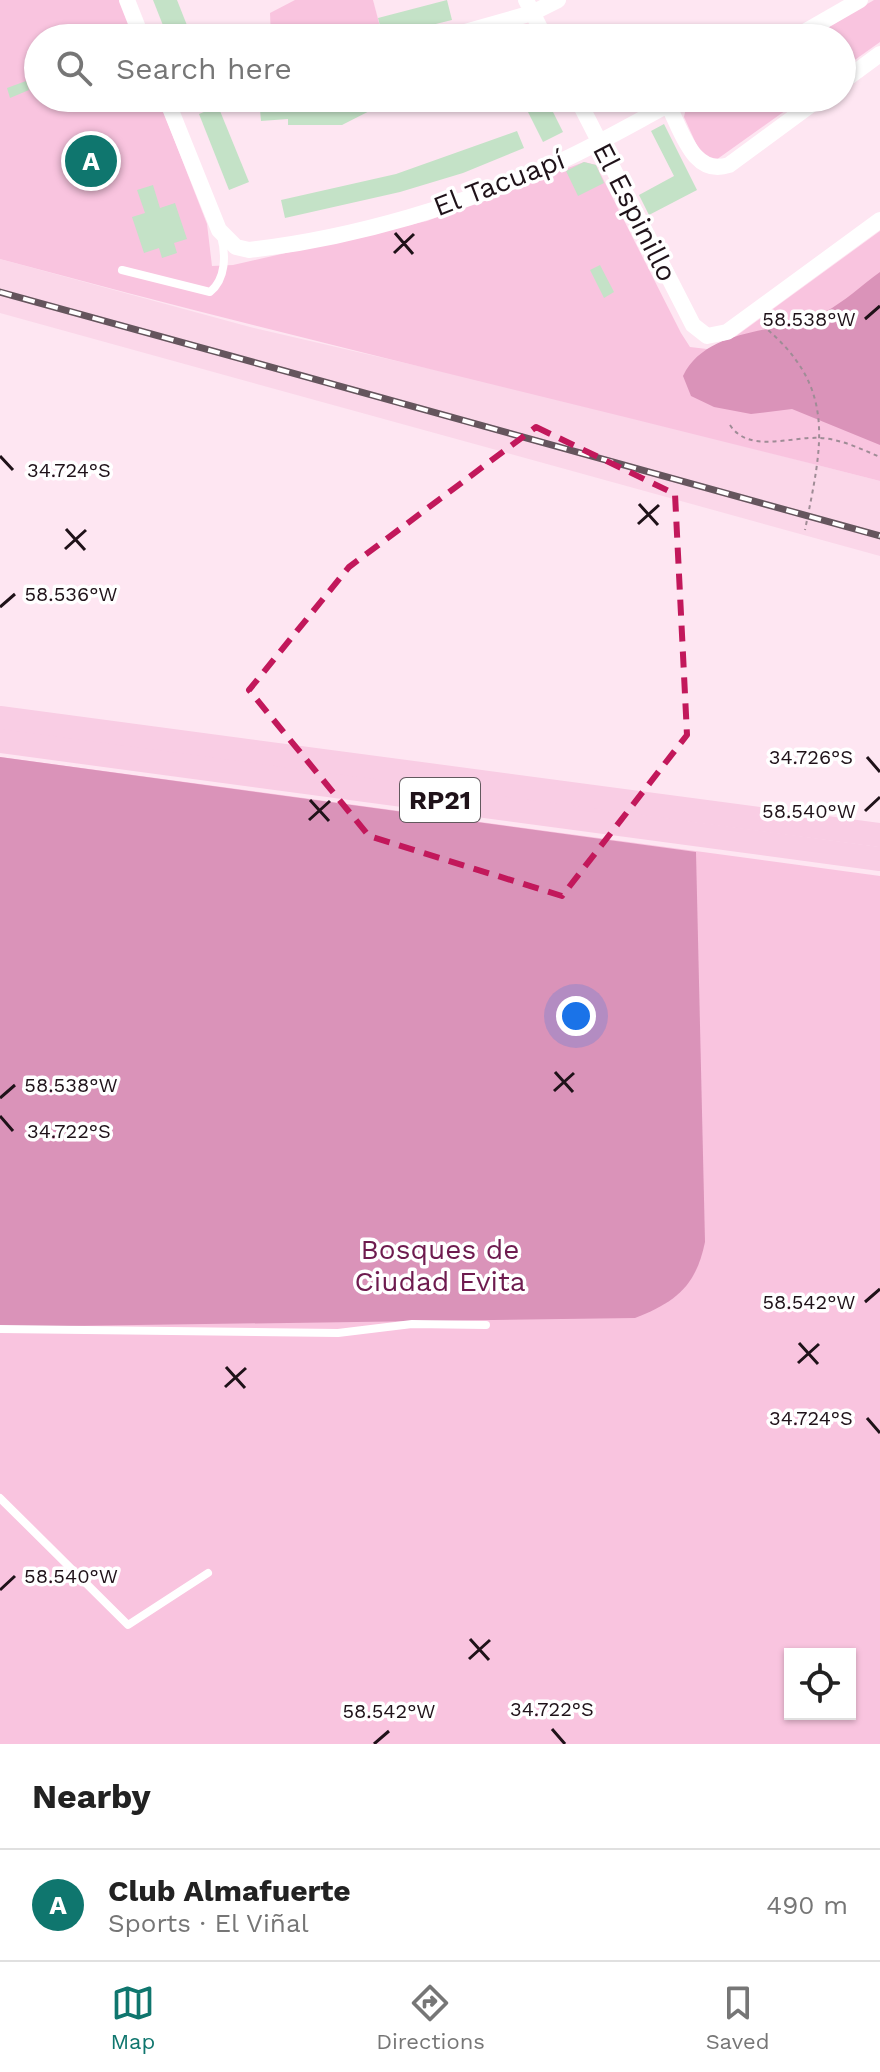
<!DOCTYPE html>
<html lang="en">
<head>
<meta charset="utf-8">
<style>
	:root { --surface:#fff; --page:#f6f6f6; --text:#222; --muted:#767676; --line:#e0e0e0; --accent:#0f766e }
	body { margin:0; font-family:"Work Sans",sans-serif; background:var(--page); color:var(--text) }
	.controls { position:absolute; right:24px; bottom:24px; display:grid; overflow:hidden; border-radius:0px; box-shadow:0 2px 6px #0004 }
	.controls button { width:72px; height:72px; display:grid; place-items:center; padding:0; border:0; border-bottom:2px solid var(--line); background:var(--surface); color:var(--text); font:40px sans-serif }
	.you { position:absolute; left:576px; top:1016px; width:28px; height:28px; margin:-20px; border:6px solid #fff; border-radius:50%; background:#1a73e8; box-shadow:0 0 0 12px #1a73e833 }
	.badge { display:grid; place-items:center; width:52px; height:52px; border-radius:50%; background:var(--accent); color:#fff; font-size:26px; font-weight:700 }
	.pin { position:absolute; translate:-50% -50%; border:4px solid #fff; box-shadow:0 2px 8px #0006 }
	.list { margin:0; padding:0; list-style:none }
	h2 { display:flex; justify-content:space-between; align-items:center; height:104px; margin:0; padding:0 32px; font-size:34px }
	h2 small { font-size:26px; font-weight:400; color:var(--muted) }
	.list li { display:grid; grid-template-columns:52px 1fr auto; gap:24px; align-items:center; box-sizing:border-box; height:112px; padding:0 32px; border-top:2px solid var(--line) }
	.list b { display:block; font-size:30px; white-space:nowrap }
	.list p { margin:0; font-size:26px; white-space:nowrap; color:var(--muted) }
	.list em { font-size:26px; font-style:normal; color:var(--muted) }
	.icon { flex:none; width:44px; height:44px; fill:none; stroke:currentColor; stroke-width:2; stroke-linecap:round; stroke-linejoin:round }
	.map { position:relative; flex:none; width:880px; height:1744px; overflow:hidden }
	.search { position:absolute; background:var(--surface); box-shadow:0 2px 6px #0004; left:24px; right:24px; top:24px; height:88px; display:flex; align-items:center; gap:20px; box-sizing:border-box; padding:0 28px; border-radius:44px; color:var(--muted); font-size:30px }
	.sheet { height:216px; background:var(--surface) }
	nav { display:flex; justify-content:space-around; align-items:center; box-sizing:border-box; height:112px; border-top:2px solid var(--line); background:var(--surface); font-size:22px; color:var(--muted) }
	nav a { display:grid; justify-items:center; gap:4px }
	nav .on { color:var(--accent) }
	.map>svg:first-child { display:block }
</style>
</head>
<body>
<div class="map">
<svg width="880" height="1744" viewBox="0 0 880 1744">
	<rect width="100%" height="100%" fill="#fee6f2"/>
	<path fill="#fbd7e9" d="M 0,259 L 250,327 L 548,396 L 880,481 L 880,556 L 0,313 Z"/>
	<g fill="#f9c4df" fill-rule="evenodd">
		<path d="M 0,0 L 119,0 L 134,38 L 38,38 L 38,98 L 158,98 L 207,224 L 212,266 L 233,265 L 427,221 L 584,162 L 596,165 L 681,333 L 690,347 L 707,349 L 732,339 L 880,231 L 880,481 C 587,406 292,338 0,259 Z"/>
		<path d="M 295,0 L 373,0 L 383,38 L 271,38 L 270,13 Z"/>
		<path d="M 874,0 L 880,0 L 880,42 L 842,69 L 842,38 L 810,38 Z"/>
		<path d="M 697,98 L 803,98 L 716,160 L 703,159 L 684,117 L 687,103 Z"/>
		<path d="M 0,757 L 880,876 L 880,1744 L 0,1744 ZM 790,1654 L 850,1654 L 850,1714 L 790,1714 Z"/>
	</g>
	<g fill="#da93b9">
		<path d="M 880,272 L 880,445 L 792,409 L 751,414 L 714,407 L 691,396 L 683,376 C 708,325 781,335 825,312 C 844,302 862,285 880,272 Z"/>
		<path d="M 0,757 L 696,852 L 705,1242 C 696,1286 676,1302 635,1318 L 0,1327 Z"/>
	</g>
	<g fill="#c4e2c7">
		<path d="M 153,0 L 177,0 L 192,38 L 168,38 Z"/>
		<path d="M 447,0 L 452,20 L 383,37 L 378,18 Z"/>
		<path d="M 26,81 L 29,90 L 10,98 L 7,88 Z"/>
		<path d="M 259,98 L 278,98 L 279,103 L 395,98 L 342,125 L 288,125 L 288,119 L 261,121 Z"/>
		<path d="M 521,98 L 546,98 L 563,132 L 543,142 Z"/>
		<path d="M 218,106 L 249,182 L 229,190 L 199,114 Z"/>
		<path d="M 664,124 L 697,190 L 649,215 L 639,195 L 674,176 L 651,131 Z"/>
		<path d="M 517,131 L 524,148 L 463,173 L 400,192 L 285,218 L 281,200 L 396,174 Z"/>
		<path d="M 584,162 L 596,165 L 604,183 L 578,196 L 566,171 Z"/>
		<path d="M 153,185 L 160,208 L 175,203 L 187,239 L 174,243 L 177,253 L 162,258 L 159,248 L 144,253 L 132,217 L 145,213 L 137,190 Z"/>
		<path d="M 600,265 L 614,292 L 604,298 L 590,270 Z"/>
	</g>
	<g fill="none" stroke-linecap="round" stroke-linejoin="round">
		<g stroke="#9f8c96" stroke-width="2" stroke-dasharray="4 4" stroke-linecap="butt">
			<path d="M 762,325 C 838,387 822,444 805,530"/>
			<path d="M 730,425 C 749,454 791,436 820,438 C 841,439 861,449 880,457"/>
		</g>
		<g stroke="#fff" stroke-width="8">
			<path d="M 122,270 L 210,292 C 226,279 226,255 221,236"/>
			<path d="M 0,1329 L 338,1333 L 412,1324 L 486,1325"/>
			<path d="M 0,1498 L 128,1625 L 208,1573"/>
		</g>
		<g stroke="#fff" stroke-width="16">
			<path d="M 127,0 L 142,38"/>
			<path d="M 526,0 L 545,38"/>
			<path d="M 444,38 L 532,13 L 558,0"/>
			<path d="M 794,38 L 860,0"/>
			<path d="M 842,82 L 880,54"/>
			<path d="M 166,98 L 219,230 L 236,247 L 249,250 C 355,238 464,205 561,161 C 602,142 641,119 681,98"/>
			<path d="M 577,98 L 693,325 L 707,336 L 727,332 L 880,220"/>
			<path d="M 668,105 C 682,131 693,177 729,165 L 820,98"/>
			<path d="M 170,107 L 193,98"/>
		</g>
		<g stroke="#f9cde4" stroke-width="24">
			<path d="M 0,718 L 880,835"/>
			<path d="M 0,741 L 880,859"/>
		</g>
		<defs>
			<path id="rail" d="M 0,292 L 880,536"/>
		</defs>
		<use href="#rail" stroke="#65555d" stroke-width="7"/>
		<use href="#rail" stroke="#fff" stroke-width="4" stroke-dasharray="12" stroke-linecap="butt"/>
	</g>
	<path fill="none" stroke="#c2185b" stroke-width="6" stroke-dasharray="16 10" stroke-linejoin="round" d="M 536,427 L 675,494 L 687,735 L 562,896 L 369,836 L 249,690 L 349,567 Z"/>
	<path fill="none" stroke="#1f1219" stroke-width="3" d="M 395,233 L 413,254M 394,253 L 414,234M 865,319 L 880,306M 0,456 L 13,470M 639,504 L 658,525M 638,524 L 659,505M 66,529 L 85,550M 65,549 L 86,530M 0,607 L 15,594M 867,757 L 880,772M 310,800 L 329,821M 865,811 L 880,797M 309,820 L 330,801M 555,1072 L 573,1092M 554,1091 L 574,1073M 0,1098 L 15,1085M 0,1116 L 13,1131M 865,1302 L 880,1289M 799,1343 L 818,1364M 798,1363 L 819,1344M 226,1367 L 245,1388M 225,1387 L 246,1368M 867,1418 L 880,1433M 0,1590 L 15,1576M 470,1639 L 489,1660M 469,1659 L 490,1640M 552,1729 L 565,1744M 374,1744 L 389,1731"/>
	<g text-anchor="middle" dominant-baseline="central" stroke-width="7" stroke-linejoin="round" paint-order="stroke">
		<rect fill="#fff" stroke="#62595e" stroke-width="2" x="400" y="778" width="80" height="44" rx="6"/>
		<g font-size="26" font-weight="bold" fill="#1f1219">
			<text x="440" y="800">RP21</text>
		</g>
		<g font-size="28" fill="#1f1219" stroke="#fff">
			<text transform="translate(499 183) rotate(-21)">El Tacuapí</text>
			<text transform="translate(635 212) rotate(63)">El Espinillo</text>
		</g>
		<g font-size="28" fill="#6e1b4f" stroke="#fff">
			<text x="440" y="1249">Bosques de<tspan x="440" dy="32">Ciudad Evita</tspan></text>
		</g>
	</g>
	<g font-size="20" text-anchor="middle" fill="#1f1219" stroke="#fff" stroke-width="7" stroke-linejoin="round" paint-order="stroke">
		<text x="809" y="326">58.538°W</text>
		<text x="69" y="477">34.724°S</text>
		<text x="71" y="601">58.536°W</text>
		<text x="811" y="764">34.726°S</text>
		<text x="809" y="818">58.540°W</text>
		<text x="71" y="1092">58.538°W</text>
		<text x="69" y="1138">34.722°S</text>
		<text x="809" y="1309">58.542°W</text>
		<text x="811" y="1425">34.724°S</text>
		<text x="71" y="1583">58.540°W</text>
		<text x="552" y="1716">34.722°S</text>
		<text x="389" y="1718">58.542°W</text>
	</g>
</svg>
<div class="controls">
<button><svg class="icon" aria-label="locate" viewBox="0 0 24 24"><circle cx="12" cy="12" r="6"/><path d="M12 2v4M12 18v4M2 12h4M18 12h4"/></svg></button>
</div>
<div class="you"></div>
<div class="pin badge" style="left:91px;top:161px">A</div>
<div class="search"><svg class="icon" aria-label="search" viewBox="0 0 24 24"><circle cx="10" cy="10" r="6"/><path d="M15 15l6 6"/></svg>Search here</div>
</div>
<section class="sheet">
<h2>Nearby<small></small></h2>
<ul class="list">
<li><span class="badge">A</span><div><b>Club Almafuerte</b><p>Sports · El Viñal</p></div><em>490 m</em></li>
</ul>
</section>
<nav>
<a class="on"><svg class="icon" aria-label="map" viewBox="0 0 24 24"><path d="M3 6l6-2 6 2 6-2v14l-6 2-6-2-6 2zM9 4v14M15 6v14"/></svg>Map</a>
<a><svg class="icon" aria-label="directions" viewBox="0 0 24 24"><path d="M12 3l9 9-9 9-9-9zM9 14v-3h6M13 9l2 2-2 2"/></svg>Directions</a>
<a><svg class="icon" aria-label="saved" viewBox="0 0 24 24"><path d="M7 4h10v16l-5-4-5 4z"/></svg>Saved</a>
</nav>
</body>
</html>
